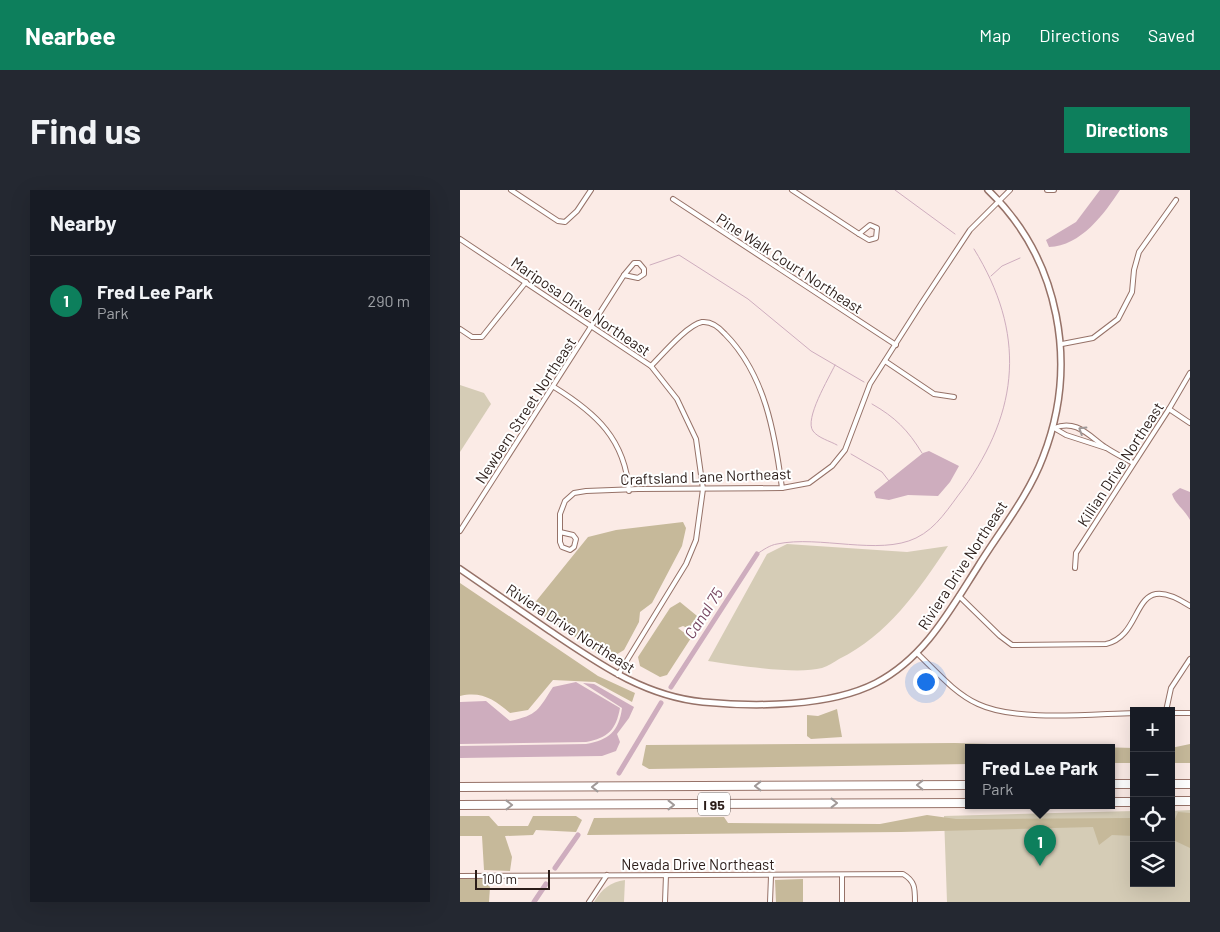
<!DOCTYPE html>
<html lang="en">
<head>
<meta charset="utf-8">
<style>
	:root { --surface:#171b24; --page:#242831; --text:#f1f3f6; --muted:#9ea1a6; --line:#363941; --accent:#0d7f5c }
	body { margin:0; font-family:Barlow,sans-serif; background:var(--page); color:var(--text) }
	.controls { position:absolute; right:15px; bottom:15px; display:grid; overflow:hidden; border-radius:0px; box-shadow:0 5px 20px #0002 }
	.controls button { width:45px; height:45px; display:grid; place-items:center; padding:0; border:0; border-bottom:1px solid var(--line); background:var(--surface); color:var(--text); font:25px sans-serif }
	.scale { position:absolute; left:15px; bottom:12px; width:75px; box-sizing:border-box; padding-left:5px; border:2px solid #2b1d19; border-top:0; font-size:14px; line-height:18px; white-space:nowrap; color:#2b1d19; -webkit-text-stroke:4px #fff; paint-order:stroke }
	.you { position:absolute; left:465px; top:491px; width:18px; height:18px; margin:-12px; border:4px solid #fff; border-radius:50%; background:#1a73e8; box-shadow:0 0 0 8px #1a73e833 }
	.badge { display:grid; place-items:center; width:32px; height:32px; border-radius:50%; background:var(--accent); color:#fff; font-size:16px; font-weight:700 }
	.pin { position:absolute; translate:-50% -41px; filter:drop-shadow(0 1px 2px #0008) }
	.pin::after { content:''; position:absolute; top:26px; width:18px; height:15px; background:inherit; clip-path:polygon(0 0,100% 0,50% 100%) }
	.popup { position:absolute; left:505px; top:554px; width:150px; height:65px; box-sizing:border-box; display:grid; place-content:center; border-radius:0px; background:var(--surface); filter:drop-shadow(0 1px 4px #0005); font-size:16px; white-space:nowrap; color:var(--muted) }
	.popup b { font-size:19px; color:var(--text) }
	.popup::after { content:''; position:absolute; left:50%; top:100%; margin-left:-10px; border:10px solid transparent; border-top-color:var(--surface) }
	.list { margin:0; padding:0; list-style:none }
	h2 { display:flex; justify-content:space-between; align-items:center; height:65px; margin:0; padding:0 20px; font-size:21px }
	h2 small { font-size:16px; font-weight:400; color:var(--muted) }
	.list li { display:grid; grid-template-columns:32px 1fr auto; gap:15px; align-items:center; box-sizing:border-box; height:90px; padding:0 20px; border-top:1px solid var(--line) }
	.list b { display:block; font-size:19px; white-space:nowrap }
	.list p { margin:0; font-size:16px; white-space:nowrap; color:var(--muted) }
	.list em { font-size:16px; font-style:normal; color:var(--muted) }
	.icon { flex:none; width:28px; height:28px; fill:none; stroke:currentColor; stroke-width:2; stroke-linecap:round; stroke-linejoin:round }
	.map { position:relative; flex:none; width:730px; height:712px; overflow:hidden; border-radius:0px }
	header { display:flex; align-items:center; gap:30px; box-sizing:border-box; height:70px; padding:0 25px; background:var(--accent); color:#fff }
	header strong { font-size:24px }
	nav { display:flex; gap:28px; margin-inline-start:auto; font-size:18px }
	.intro { display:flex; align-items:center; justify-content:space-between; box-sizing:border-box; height:120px; padding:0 30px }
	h1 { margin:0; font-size:35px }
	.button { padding:12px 22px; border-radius:0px; background:var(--accent); color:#fff; font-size:18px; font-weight:700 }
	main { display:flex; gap:30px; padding:0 30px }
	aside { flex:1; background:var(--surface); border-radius:0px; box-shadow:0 5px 20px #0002 }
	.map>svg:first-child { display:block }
</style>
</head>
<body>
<header>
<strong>Nearbee</strong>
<nav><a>Map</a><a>Directions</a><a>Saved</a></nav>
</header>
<div class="intro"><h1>Find us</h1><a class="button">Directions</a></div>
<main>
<aside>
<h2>Nearby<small></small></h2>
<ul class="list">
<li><span class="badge">1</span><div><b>Fred Lee Park</b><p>Park</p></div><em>290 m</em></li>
</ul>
</aside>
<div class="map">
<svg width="730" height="712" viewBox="0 0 730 712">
	<rect width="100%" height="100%" fill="#fbebe6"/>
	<g fill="#d5ccb6">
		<path d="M 0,195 L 24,203 L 31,214 L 0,262 Z"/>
		<path d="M 327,354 L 447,362 L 488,356 C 459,400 427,446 379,469 C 374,472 368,476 362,478 C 336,485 276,475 248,471 L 307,364 Z"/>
		<path d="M 730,620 L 730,712 L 487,712 L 484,626 L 674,621 L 674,693 L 711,693 L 711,621 Z"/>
		<path d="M 165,690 L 164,712 L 134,712 C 142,699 150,692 165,690 Z"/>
	</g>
	<g fill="#c6b99a">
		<path d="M 223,332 L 226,338 L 222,356 L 192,413 L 180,422 L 179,432 L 164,460 L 154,466 L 142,465 L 76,421 L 73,415 L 128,347 L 156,340 Z"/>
		<path d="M 0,393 L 138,486 L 175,503 L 172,512 L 135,492 L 93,490 L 68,520 L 50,523 C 34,509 21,501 0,506 Z"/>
		<path d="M 220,412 L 242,430 L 234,441 L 223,436 L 218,438 L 231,448 L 207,485 L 200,487 L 180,476 L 178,467 L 210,418 Z"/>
		<path d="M 377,519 L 382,547 L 351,549 L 347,546 L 347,525 L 358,526 Z"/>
		<path d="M 495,553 L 674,558 L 674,573 L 651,573 L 651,557 L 509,557 L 509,574 L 189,579 L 182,575 L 186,555 Z"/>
		<path d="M 730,554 L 730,573 L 711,573 L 711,558 Z"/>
		<path d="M 718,622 L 730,623 L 730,658 L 711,649 L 711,629 L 715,629 Z"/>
		<path d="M 467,625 L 496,629 L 674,628 L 674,646 L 652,645 L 639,655 L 633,637 L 441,642 L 127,645 L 134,628 L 264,627 L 268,633 L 420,634 Z"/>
		<path d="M 0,626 L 29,626 L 38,636 L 68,636 L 73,626 L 116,626 L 122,630 L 116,642 L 76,640 L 73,645 L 45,646 L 52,667 L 50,681 L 24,680 L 22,646 L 0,646 Z"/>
		<path d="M 0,689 L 23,689 L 30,697 L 29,712 L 0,712 Z"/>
		<path d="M 343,689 L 343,712 L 316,712 L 315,690 Z"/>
	</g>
	<g fill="#ceadbe">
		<path d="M 640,0 L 660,0 C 644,24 621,56 589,57 L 586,50 L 616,32 Z"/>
		<path d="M 469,261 L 499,276 L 490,292 L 478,306 L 448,305 L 429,310 L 416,308 L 414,302 L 463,263 Z"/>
		<path d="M 720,298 L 730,302 L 730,330 C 725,320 715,314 712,304 Z"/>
		<path d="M 116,492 L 160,518 C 156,540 148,548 126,552 L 0,554 L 0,512 L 26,511 L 50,531 C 78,525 78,520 93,497 Z"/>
		<path d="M 123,493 L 134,494 L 174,517 L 169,528 L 157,544 L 160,552 L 156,561 L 142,566 L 0,568 L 0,556 L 126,554 C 149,550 159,541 162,518 Z"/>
	</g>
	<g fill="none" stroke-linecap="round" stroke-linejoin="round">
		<g stroke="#ceadbe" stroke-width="1">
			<path d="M 435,0 L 495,44"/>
			<path d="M 190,75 L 219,65 L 288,109 L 351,161 L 404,192"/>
			<path d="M 531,86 L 542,76 L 560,68"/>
			<path d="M 375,175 C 369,188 344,229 353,241 C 358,248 370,251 377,255"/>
			<path d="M 412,214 C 435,227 448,240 462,263"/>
			<path d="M 391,264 L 422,282 L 429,291"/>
			<path d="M 297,364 C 303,360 310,355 317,354 C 359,345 419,366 456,348 C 477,338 489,317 503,299 C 560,220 566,143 514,59"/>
		</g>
		<g stroke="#ceadbe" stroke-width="5">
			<path d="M 211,497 L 297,364"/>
			<path d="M 159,583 L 201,513"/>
			<path d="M 95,678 L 118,645"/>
			<path d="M 74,712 L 86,694"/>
		</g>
		<defs>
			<g id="minor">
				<path d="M 51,0 L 98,31 L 105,32 L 117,21 L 131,0"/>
				<path d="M 332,0 L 399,44"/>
				<path d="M 587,0 L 594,0"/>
				<path d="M 213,9 L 436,155"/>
				<path d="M 410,35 L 417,38 L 416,48 L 409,50 L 399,44 Z"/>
				<path d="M 0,49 L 191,176 L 217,209 L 236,249 L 243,299 L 236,350 L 226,374 L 158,485"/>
				<path d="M 174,73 L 179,73 L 184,79 L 184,84 L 178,88 L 164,85 Z"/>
				<path d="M 0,139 L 12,147 L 22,147 L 66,92"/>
				<path d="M 602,154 L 633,148 L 658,129 L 672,102 L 674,80 L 679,62 L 716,10"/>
				<path d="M 425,171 L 474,204 L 494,207"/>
				<path d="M 191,176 C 202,165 227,135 242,132 C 252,131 259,137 265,144 C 305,184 315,244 322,298"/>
				<path d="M 94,197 C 136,223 165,249 169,301"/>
				<path d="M 709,219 L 730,233"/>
				<path d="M 594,238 C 616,229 628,245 645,257 C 654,263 664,268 673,273"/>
				<path d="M 594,238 L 606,245 L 646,258"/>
				<path d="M 0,341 L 164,85"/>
				<path d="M 100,342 L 100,324 L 105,311 L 114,303 L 126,301 L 178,299 L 322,298 L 349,293 L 372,276 L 385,260 L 410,194 L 461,114 L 510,40 L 550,0"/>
				<path d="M 100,342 L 113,345 L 116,349 L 114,357 L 110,360 L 102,357 L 100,352 Z"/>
				<path d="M 615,378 L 616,363 L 709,219 L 730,183"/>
				<path d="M 499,406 L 540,446 L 552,455 L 646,454 C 687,445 669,376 730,416"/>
				<path d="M 457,463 C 476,481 494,503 518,514 C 556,532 631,524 674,523"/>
				<path d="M 706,521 L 711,498 L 730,469"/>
				<path d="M 711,523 L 730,523"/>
				<path d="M 0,686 L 443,684 C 455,691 455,698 455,712"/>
				<path d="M 129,712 L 147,685"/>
				<path d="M 205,712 L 206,685"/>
				<path d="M 310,712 L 311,686"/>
				<path d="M 382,712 L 382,685"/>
			</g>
			<path id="tertiary" d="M 0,379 C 30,400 60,420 90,441 C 138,473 183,506 243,512 C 295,517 369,517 416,493 C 464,468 489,422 517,378 C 539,342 568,307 583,267 C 619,175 600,69 528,0"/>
			<g id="motorway">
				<path d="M 651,594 L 674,594"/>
				<path d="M 711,594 L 730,594"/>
				<path d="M 0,597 L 509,595"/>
				<path d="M 711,611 L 730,611"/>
				<path d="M 651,612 L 674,612"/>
				<path d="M 0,615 L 509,613"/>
			</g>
		</defs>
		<use href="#minor" stroke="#967268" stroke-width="6"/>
		<use href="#tertiary" stroke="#967268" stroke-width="8"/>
		<use href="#motorway" stroke="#967268" stroke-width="10"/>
		<use href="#minor" stroke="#fff" stroke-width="4"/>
		<use href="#tertiary" stroke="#fff" stroke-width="5"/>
		<use href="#motorway" stroke="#fff" stroke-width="8"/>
	</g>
	<defs><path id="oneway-chevron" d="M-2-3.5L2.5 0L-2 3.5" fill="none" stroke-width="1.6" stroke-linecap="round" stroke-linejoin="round" transform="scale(1.25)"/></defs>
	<g stroke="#a09998">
		<use href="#oneway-chevron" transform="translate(622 240) rotate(-148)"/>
		<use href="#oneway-chevron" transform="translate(460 595) rotate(180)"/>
		<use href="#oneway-chevron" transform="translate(298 596) rotate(180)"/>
		<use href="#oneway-chevron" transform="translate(135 597) rotate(180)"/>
		<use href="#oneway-chevron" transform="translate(374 613)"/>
		<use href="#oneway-chevron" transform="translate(49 615)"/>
		<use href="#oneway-chevron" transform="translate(211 615)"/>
	</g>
	<g text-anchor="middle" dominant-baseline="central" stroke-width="4" stroke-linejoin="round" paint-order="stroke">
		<rect fill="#fff" stroke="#6b615e" stroke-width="1" x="238" y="602.5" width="32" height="23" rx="4"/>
		<g font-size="14" font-weight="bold" fill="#2b1d19">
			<text x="254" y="614">I 95</text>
		</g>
		<g font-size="15" fill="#2b1d19" stroke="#fff">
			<text transform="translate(330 73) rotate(33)">Pine Walk Court Northeast</text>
			<text transform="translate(121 116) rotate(34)">Mariposa Drive Northeast</text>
			<text transform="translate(65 220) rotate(-57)">Newbern Street Northeast</text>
			<text transform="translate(660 274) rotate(-57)">Killian Drive Northeast</text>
			<text transform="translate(246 286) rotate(-2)">Craftsland Lane Northeast</text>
			<text transform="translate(502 375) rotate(-57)">Riviera Drive Northeast</text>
			<text transform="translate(111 438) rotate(33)">Riviera Drive Northeast</text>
			<text x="238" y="674">Nevada Drive Northeast</text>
		</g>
		<g font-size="16" font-style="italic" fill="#764660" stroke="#fff">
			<text transform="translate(243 423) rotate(-57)">Canal 75</text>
		</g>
	</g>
</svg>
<div class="controls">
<button>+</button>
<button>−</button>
<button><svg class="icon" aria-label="locate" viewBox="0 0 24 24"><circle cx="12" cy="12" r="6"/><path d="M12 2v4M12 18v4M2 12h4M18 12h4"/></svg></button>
<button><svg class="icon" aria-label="layers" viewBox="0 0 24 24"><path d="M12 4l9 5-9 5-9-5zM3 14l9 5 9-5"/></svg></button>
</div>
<div class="scale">100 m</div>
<div class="you"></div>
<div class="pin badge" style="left:580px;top:676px">1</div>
<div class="popup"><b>Fred Lee Park</b>Park</div>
</div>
</main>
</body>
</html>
